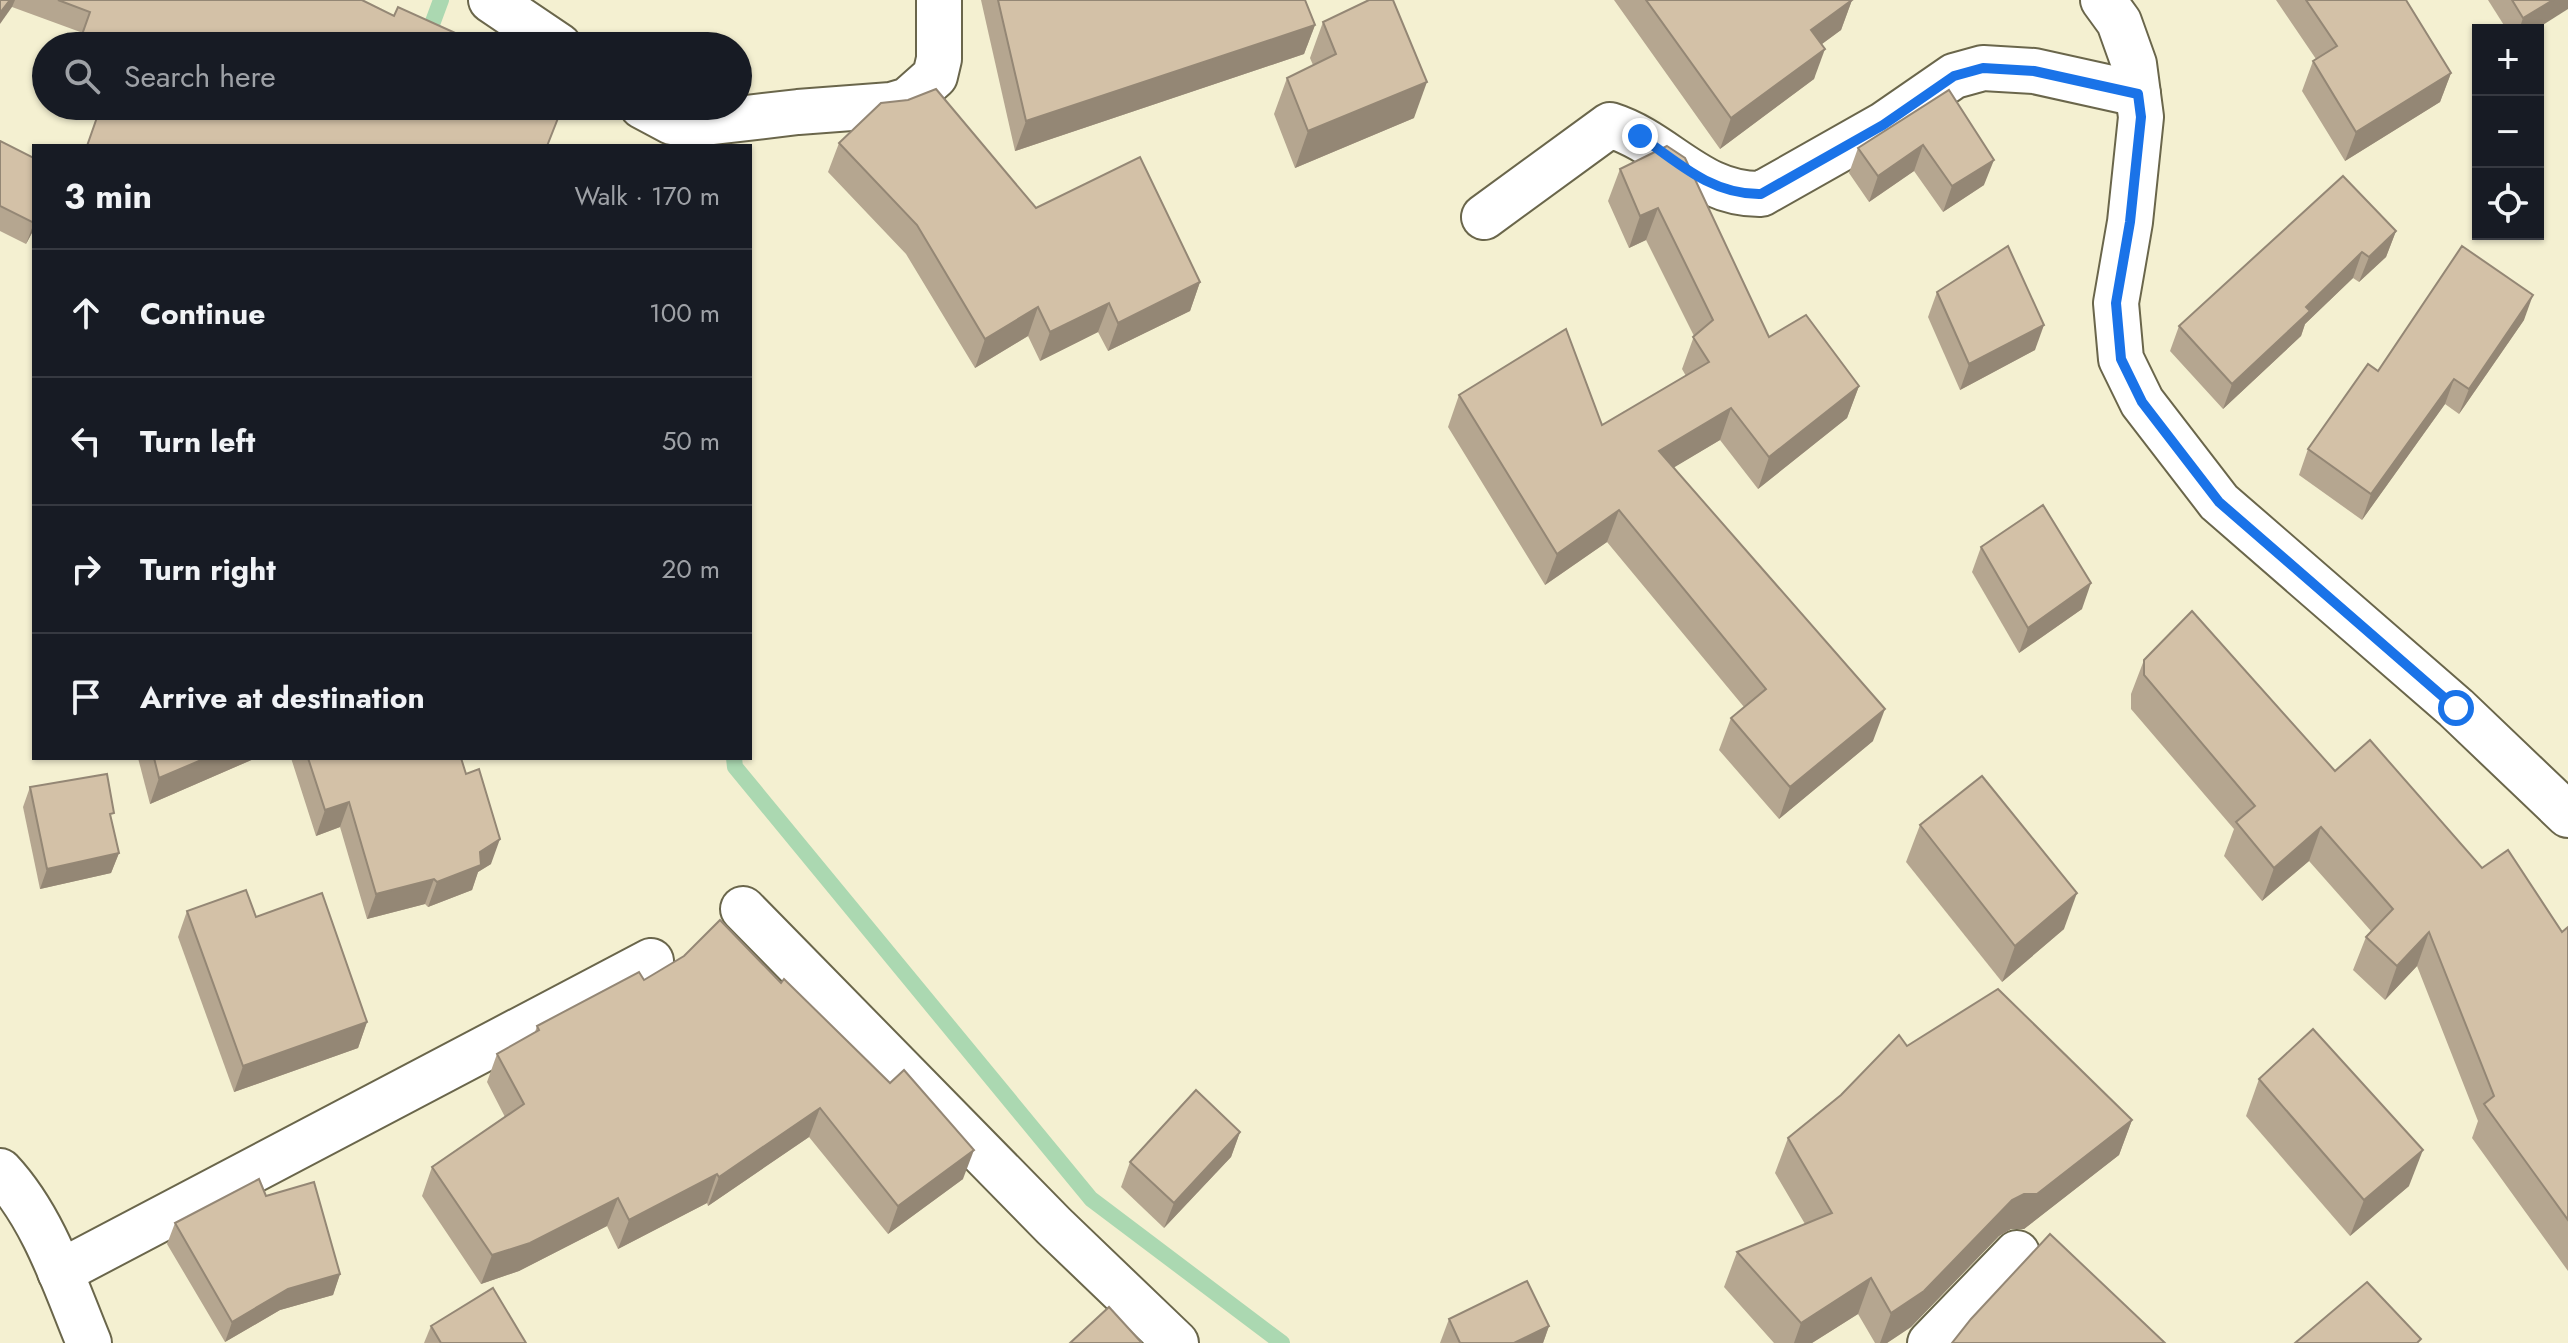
<!DOCTYPE html>
<html lang="en">
<head>
<meta charset="utf-8">
<style>
	:root { --surface:#171b24; --page:#242831; --text:#f1f3f6; --muted:#9ea1a6; --line:#363941 }
	body { margin:0; font-family:Jost,sans-serif; background:var(--page); color:var(--text) }
	.controls { position:absolute; right:24px; top:24px; display:grid; overflow:hidden; border-radius:0px; box-shadow:0 2px 6px #0004 }
	.controls button { width:72px; height:72px; display:grid; place-items:center; padding:0; border:0; border-bottom:2px solid var(--line); background:var(--surface); color:var(--text); font:40px sans-serif }
	.stop { position:absolute; width:24px; height:24px; margin:-18px; border:6px solid #1a73e8; border-radius:50%; background:#fff }
	.stop.end { background:#1a73e8; border-color:#fff; box-shadow:0 2px 8px #0008 }
	.list { margin:0; padding:0; list-style:none }
	h2 { display:flex; justify-content:space-between; align-items:center; height:104px; margin:0; padding:0 32px; font-size:34px }
	h2 small { font-size:26px; font-weight:400; color:var(--muted) }
	.list li { display:grid; grid-template-columns:52px 1fr auto; gap:24px; align-items:center; box-sizing:border-box; height:128px; padding:0 32px; border-top:2px solid var(--line) }
	.list b { display:block; font-size:30px; white-space:nowrap }
	.list em { font-size:26px; font-style:normal; color:var(--muted) }
	.icon { flex:none; width:44px; height:44px; fill:none; stroke:currentColor; stroke-width:2; stroke-linecap:round; stroke-linejoin:round }
	.map { position:relative; flex:none; width:2568px; height:1343px; overflow:hidden }
	.search { position:absolute; background:var(--surface); box-shadow:0 2px 6px #0004; left:32px; top:32px; width:720px; height:88px; display:flex; align-items:center; gap:20px; box-sizing:border-box; padding:0 28px; border-radius:44px; color:var(--muted); font-size:30px }
	.panel { position:absolute; background:var(--surface); box-shadow:0 2px 6px #0004; left:32px; top:144px; width:720px; height:616px; border-radius:0px }
	.map>svg:first-child { display:block }
</style>
</head>
<body>
<div class="map">
<svg width="2568" height="1343" viewBox="0 0 2568 1343">
	<rect width="100%" height="100%" fill="#f4f0d1"/>
	<g fill="none" stroke-linecap="round" stroke-linejoin="round">
		<g stroke="#abd8b1" stroke-width="16">
			<path d="M 424,46 L 441,0"/>
			<path d="M 734,758 L 735,767 L 1091,1199 L 1282,1343"/>
		</g>
		<defs>
			<g id="minor">
				<path d="M 491,0 L 559,46"/>
				<path d="M 2103,0 L 2119,22 L 2134,64 L 2141,117 L 2130,222 L 2116,303 L 2121,359 L 2142,402 L 2219,502 L 2456,708 L 2568,815"/>
				<path d="M 642,106 L 672,122 L 696,124 L 798,112 L 891,105 L 908,100 L 935,76 L 939,59 L 939,0"/>
				<path d="M 1484,217 L 1610,125 C 1667,143 1698,195 1761,194 L 1883,125 L 1954,76 L 1983,68 L 2034,71 L 2138,94"/>
				<path d="M 743,909 L 1054,1226 L 1176,1343"/>
				<path d="M 0,1171 C 44,1218 65,1285 89,1343"/>
				<path d="M 60,1272 L 651,961"/>
				<path d="M 1930,1343 L 2017,1253"/>
			</g>
		</defs>
		<use href="#minor" stroke="#6a664b" stroke-width="48"/>
		<use href="#minor" stroke="#fff" stroke-width="44"/>
	</g>
	<g fill="#b5a690">
		<path d="M 0,0 L 362,0 L 394,16 L 484,46 L 83,33 L 12,7 Z"/>
		<path d="M 981,0 L 1305,0 L 1315,25 L 1304,54 L 1015,151 Z"/>
		<path d="M 1614,0 L 1852,0 L 1841,30 L 1822,44 L 1814,79 L 1720,149 Z"/>
		<path d="M 2276,0 L 2406,0 L 2451,73 L 2440,102 L 2345,161 L 2302,91 L 2313,61 L 2316,59 Z"/>
		<path d="M 2488,0 L 2568,0 L 2535,30 L 2507,30 Z"/>
		<path d="M 1323,22 L 1414,118 L 1295,168 L 1274,114 L 1287,78 L 1313,65 L 1310,58 Z"/>
		<path d="M 1949,90 L 1984,185 L 1943,212 L 1914,171 L 1869,202 L 1849,173 L 1858,148 Z"/>
		<path d="M 908,100 L 1036,208 L 1200,282 L 1190,311 L 1108,351 L 1098,332 L 1040,361 L 1028,336 L 975,368 L 906,254 L 828,172 L 839,143 Z"/>
		<path d="M 0,141 L 34,158 L 34,229 L 26,244 L 0,231 Z"/>
		<path d="M 1667,146 L 1769,337 L 1859,386 L 1847,418 L 1758,489 L 1720,440 L 1674,467 L 1873,741 L 1779,819 L 1719,750 L 1731,718 L 1744,707 L 1607,542 L 1545,585 L 1448,427 L 1459,395 L 1602,425 L 1686,376 L 1682,369 L 1694,336 L 1646,240 L 1629,248 L 1608,201 L 1620,169 Z"/>
		<path d="M 2396,231 L 2386,257 L 2359,282 L 2353,278 L 2305,324 L 2301,336 L 2223,409 L 2170,351 L 2179,326 Z"/>
		<path d="M 1937,292 L 2035,350 L 1960,390 L 1928,317 Z"/>
		<path d="M 2524,320 L 2459,414 L 2445,404 L 2362,520 L 2299,475 L 2308,449 L 2378,371 Z"/>
		<path d="M 1981,547 L 2082,609 L 2019,653 L 1972,572 Z"/>
		<path d="M 2144,660 L 2335,771 L 2482,868 L 2562,932 L 2568,927 L 2568,1271 L 2472,1138 L 2478,1121 L 2417,966 L 2385,1000 L 2353,970 L 2366,937 L 2371,931 L 2309,861 L 2262,901 L 2224,856 L 2234,829 L 2131,709 L 2131,694 Z"/>
		<path d="M 138,758 L 256,758 L 150,804 Z"/>
		<path d="M 291,758 L 461,758 L 491,864 L 478,872 L 472,890 L 428,907 L 425,904 L 367,919 L 340,827 L 316,836 Z"/>
		<path d="M 30,787 L 111,821 L 119,853 L 111,873 L 40,889 L 23,807 Z"/>
		<path d="M 1920,825 L 2064,929 L 2002,982 L 1906,862 Z"/>
		<path d="M 187,911 L 256,917 L 367,1022 L 358,1048 L 234,1092 L 178,937 Z"/>
		<path d="M 644,980 L 963,1179 L 888,1234 L 809,1137 L 708,1206 L 707,1203 L 618,1249 L 607,1226 L 519,1271 L 481,1284 L 422,1196 L 432,1167 L 505,1117 L 487,1082 L 497,1054 L 535,1032 L 537,1026 Z"/>
		<path d="M 2259,1079 L 2409,1186 L 2350,1236 L 2246,1116 Z"/>
		<path d="M 2132,1120 L 2119,1155 L 2024,1229 L 2011,1229 L 1999,1236 L 1911,1327 L 1887,1343 L 1875,1343 L 1858,1314 L 1812,1343 L 1774,1343 L 1724,1287 L 1737,1252 L 1805,1224 L 1775,1173 L 1788,1138 Z"/>
		<path d="M 1240,1132 L 1231,1157 L 1164,1228 L 1121,1187 L 1130,1162 Z"/>
		<path d="M 266,1196 L 340,1274 L 333,1295 L 280,1310 L 225,1342 L 167,1244 L 175,1223 Z"/>
		<path d="M 1449,1319 L 1549,1326 L 1543,1343 L 1440,1343 Z"/>
		<path d="M 431,1326 L 526,1343 L 424,1343 Z"/>
	</g>
	<g fill="#948775">
		<path d="M 10,0 L 15,0 L 12,7 L 0,24 L 0,13 Z"/>
		<path d="M 1852,0 L 1841,30 L 1800,60 L 1811,30 Z"/>
		<path d="M 2553,0 L 2568,0 L 2568,9 L 2535,30 L 2519,30 L 2523,18 Z"/>
		<path d="M 1315,25 L 1304,54 L 1015,151 L 1026,121 Z"/>
		<path d="M 1825,49 L 1814,79 L 1720,149 L 1731,118 Z"/>
		<path d="M 2451,73 L 2440,102 L 2345,161 L 2356,132 Z"/>
		<path d="M 1427,82 L 1414,118 L 1295,168 L 1308,131 Z"/>
		<path d="M 1923,145 L 1914,171 L 1869,202 L 1878,176 Z"/>
		<path d="M 1994,160 L 1984,185 L 1943,212 L 1952,186 Z"/>
		<path d="M 1658,208 L 1646,240 L 1629,248 L 1640,216 Z"/>
		<path d="M 34,223 L 34,229 L 26,244 Z"/>
		<path d="M 2396,231 L 2386,257 L 2359,282 L 2369,257 Z"/>
		<path d="M 2362,252 L 2353,278 L 2305,324 L 2301,336 L 2223,409 L 2232,384 L 2306,307 Z"/>
		<path d="M 1200,282 L 1190,311 L 1108,351 L 1118,323 Z"/>
		<path d="M 2533,295 L 2524,320 L 2459,414 L 2469,389 Z"/>
		<path d="M 1109,303 L 1098,332 L 1040,361 L 1050,332 Z"/>
		<path d="M 1038,307 L 1028,336 L 975,368 L 985,339 Z"/>
		<path d="M 2044,325 L 2035,350 L 1960,390 L 1969,364 Z"/>
		<path d="M 2454,379 L 2445,404 L 2362,520 L 2371,494 Z"/>
		<path d="M 1859,386 L 1847,418 L 1758,489 L 1769,457 Z"/>
		<path d="M 1731,408 L 1720,440 L 1648,483 L 1659,451 Z"/>
		<path d="M 1619,510 L 1607,542 L 1545,585 L 1557,554 Z"/>
		<path d="M 2091,583 L 2082,609 L 2019,653 L 2028,628 Z"/>
		<path d="M 1885,709 L 1873,741 L 1779,819 L 1790,787 Z"/>
		<path d="M 206,758 L 256,758 L 150,804 L 159,778 Z"/>
		<path d="M 349,802 L 340,827 L 316,836 L 325,810 Z"/>
		<path d="M 2321,827 L 2309,861 L 2262,901 L 2274,868 Z"/>
		<path d="M 500,839 L 491,864 L 478,872 L 472,890 L 428,907 L 437,882 Z"/>
		<path d="M 119,853 L 111,873 L 40,889 L 47,869 Z"/>
		<path d="M 434,879 L 425,904 L 367,919 L 376,894 Z"/>
		<path d="M 2077,893 L 2064,929 L 2002,982 L 2015,946 Z"/>
		<path d="M 2429,932 L 2417,966 L 2385,1000 L 2397,966 Z"/>
		<path d="M 367,1022 L 358,1048 L 234,1092 L 243,1066 Z"/>
		<path d="M 820,1108 L 809,1137 L 708,1206 L 719,1177 Z"/>
		<path d="M 2132,1120 L 2119,1155 L 2024,1229 L 2011,1229 L 1999,1236 L 1911,1327 L 1887,1343 L 1880,1343 L 1891,1313 L 2012,1200 Z"/>
		<path d="M 1240,1132 L 1231,1157 L 1164,1228 L 1174,1203 Z"/>
		<path d="M 974,1150 L 963,1179 L 888,1234 L 898,1206 Z"/>
		<path d="M 2423,1150 L 2409,1186 L 2350,1236 L 2364,1200 Z"/>
		<path d="M 717,1174 L 707,1203 L 618,1249 L 629,1220 Z"/>
		<path d="M 618,1198 L 607,1226 L 519,1271 L 481,1284 L 492,1255 Z"/>
		<path d="M 340,1274 L 333,1295 L 280,1310 L 225,1342 L 232,1322 L 288,1289 Z"/>
		<path d="M 1871,1278 L 1858,1314 L 1812,1343 L 1794,1343 L 1801,1323 Z"/>
		<path d="M 1549,1326 L 1543,1343 L 1514,1343 Z"/>
	</g>
	<g fill="#d3c1a7" stroke="#948775" stroke-width="2">
		<path d="M 0,0 L 10,0 L 0,13 Z"/>
		<path d="M 58,0 L 362,0 L 394,16 L 398,7 L 484,46 L 78,46 L 90,12 Z"/>
		<path d="M 998,0 L 1305,0 L 1315,25 L 1026,121 Z"/>
		<path d="M 1369,0 L 1393,0 L 1427,82 L 1308,131 L 1287,78 L 1336,54 L 1323,22 Z"/>
		<path d="M 1646,0 L 1852,0 L 1811,30 L 1825,49 L 1731,118 Z"/>
		<path d="M 2306,0 L 2406,0 L 2451,73 L 2356,132 L 2313,61 L 2337,46 Z"/>
		<path d="M 2512,0 L 2553,0 L 2523,18 Z"/>
		<path d="M 936,89 L 1036,208 L 1140,157 L 1200,282 L 1118,323 L 1109,303 L 1050,332 L 1038,307 L 985,339 L 917,225 L 839,143 L 881,103 L 908,100 Z"/>
		<path d="M 1949,90 L 1994,160 L 1952,186 L 1923,145 L 1878,176 L 1858,148 Z"/>
		<path d="M 101,106 L 542,106 L 560,113 L 547,146 L 87,146 Z"/>
		<path d="M 0,141 L 34,158 L 34,223 L 0,206 Z"/>
		<path d="M 1667,146 L 1685,158 L 1769,337 L 1806,315 L 1859,386 L 1769,457 L 1731,408 L 1659,451 L 1885,709 L 1790,787 L 1731,718 L 1766,689 L 1619,510 L 1557,554 L 1459,395 L 1566,329 L 1602,425 L 1709,362 L 1693,337 L 1713,320 L 1658,208 L 1640,216 L 1620,169 Z"/>
		<path d="M 2343,176 L 2396,231 L 2369,257 L 2362,252 L 2306,307 L 2310,311 L 2232,384 L 2179,326 Z"/>
		<path d="M 2008,246 L 2044,325 L 1969,364 L 1937,292 Z"/>
		<path d="M 2462,246 L 2533,295 L 2469,389 L 2454,379 L 2371,494 L 2308,449 L 2368,364 L 2378,371 Z"/>
		<path d="M 2043,505 L 2091,583 L 2028,628 L 1981,547 Z"/>
		<path d="M 2192,611 L 2335,771 L 2370,740 L 2482,868 L 2508,850 L 2562,932 L 2568,927 L 2568,1220 L 2484,1104 L 2494,1096 L 2429,932 L 2397,966 L 2366,937 L 2393,909 L 2321,827 L 2274,868 L 2236,822 L 2255,806 L 2144,675 L 2144,660 Z"/>
		<path d="M 154,758 L 206,758 L 159,778 Z"/>
		<path d="M 308,758 L 461,758 L 466,774 L 479,769 L 500,839 L 480,852 L 481,865 L 437,882 L 434,879 L 376,894 L 349,802 L 325,810 Z"/>
		<path d="M 107,774 L 114,813 L 110,814 L 119,853 L 47,869 L 30,787 Z"/>
		<path d="M 1982,776 L 2077,893 L 2015,946 L 1920,825 Z"/>
		<path d="M 246,890 L 256,917 L 322,893 L 367,1022 L 243,1066 L 187,911 Z"/>
		<path d="M 720,920 L 781,983 L 784,979 L 890,1083 L 904,1070 L 974,1150 L 898,1206 L 820,1108 L 719,1177 L 717,1174 L 629,1220 L 618,1198 L 530,1243 L 492,1255 L 432,1167 L 524,1104 L 497,1054 L 539,1030 L 537,1026 L 639,972 L 644,980 L 684,956 Z"/>
		<path d="M 1998,989 L 2132,1120 L 2037,1194 L 2024,1194 L 2012,1200 L 1924,1291 L 1891,1313 L 1871,1278 L 1801,1323 L 1737,1252 L 1832,1213 L 1788,1138 L 1841,1095 L 1899,1035 L 1907,1046 Z"/>
		<path d="M 2313,1029 L 2423,1150 L 2364,1200 L 2259,1079 Z"/>
		<path d="M 1196,1090 L 1240,1132 L 1174,1203 L 1130,1162 Z"/>
		<path d="M 259,1179 L 266,1196 L 314,1182 L 340,1274 L 288,1289 L 232,1322 L 175,1223 Z"/>
		<path d="M 2050,1234 L 2165,1343 L 1952,1343 L 1971,1319 Z"/>
		<path d="M 1527,1281 L 1549,1326 L 1514,1343 L 1460,1343 L 1449,1319 Z"/>
		<path d="M 2367,1282 L 2421,1339 L 2417,1343 L 2295,1343 Z"/>
		<path d="M 493,1288 L 526,1343 L 441,1343 L 431,1326 Z"/>
		<path d="M 1109,1307 L 1141,1342 L 1140,1343 L 1070,1343 Z"/>
	</g>
	<g fill="none" stroke-linecap="round" stroke-linejoin="round">
		<path stroke="#1a73e8" stroke-width="10" d="M 1640,136 C 1678,163 1712,195 1761,194 L 1883,125 L 1954,76 L 1983,68 L 2034,71 L 2138,94 L 2141,117 L 2130,222 L 2116,303 L 2121,359 L 2142,402 L 2219,502 L 2456,708"/>
	</g>
</svg>
<div class="controls">
<button>+</button>
<button>−</button>
<button><svg class="icon" aria-label="locate" viewBox="0 0 24 24"><circle cx="12" cy="12" r="6"/><path d="M12 2v4M12 18v4M2 12h4M18 12h4"/></svg></button>
</div>
<div class="stop" style="left:2456px;top:708px"></div>
<div class="stop end" style="left:1640px;top:136px"></div>
<div class="search"><svg class="icon" aria-label="search" viewBox="0 0 24 24"><circle cx="10" cy="10" r="6"/><path d="M15 15l6 6"/></svg>Search here</div>
<section class="panel">
<h2>3 min<small>Walk · 170 m</small></h2>
<ul class="list">
<li><svg class="icon" aria-label="ahead" viewBox="0 0 24 24"><path d="M12 20V5M6 11l6-6 6 6"/></svg><div><b>Continue</b></div><em>100 m</em></li>
<li><svg class="icon" aria-label="left" viewBox="0 0 24 24"><path d="M17 20v-9H6M10 6l-5 5 5 5"/></svg><div><b>Turn left</b></div><em>50 m</em></li>
<li><svg class="icon" aria-label="right" viewBox="0 0 24 24"><path d="M7 20v-9h11M14 6l5 5-5 5"/></svg><div><b>Turn right</b></div><em>20 m</em></li>
<li><svg class="icon" aria-label="arrive" viewBox="0 0 24 24"><path d="M6 21V4h12l-3 4 3 4H6"/></svg><div><b>Arrive at destination</b></div></li>
</ul>
</section>
</div>
</body>
</html>
